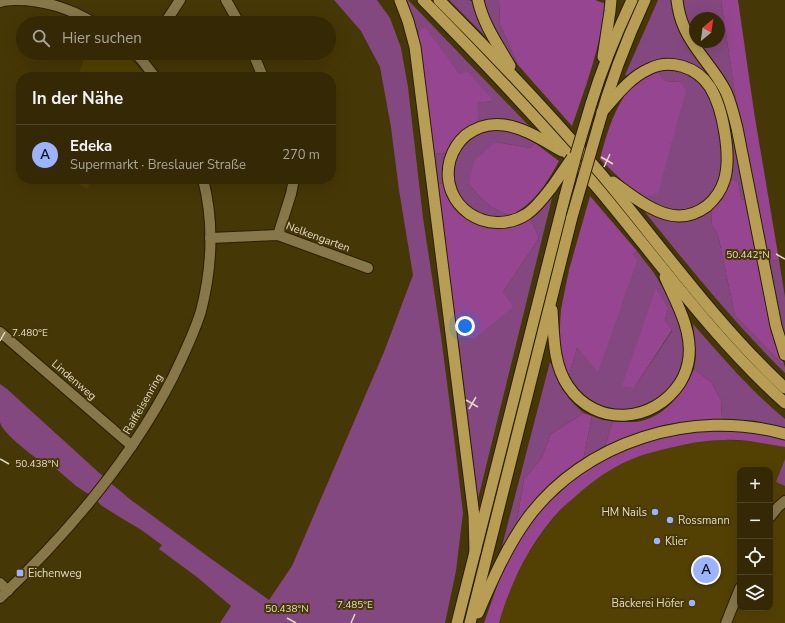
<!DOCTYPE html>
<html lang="de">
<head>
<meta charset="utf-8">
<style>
	:root { --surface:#342904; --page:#3f3513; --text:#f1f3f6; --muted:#a9a69a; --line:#4e4526; --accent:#9cb4fd }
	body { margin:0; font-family:"Nunito Sans",sans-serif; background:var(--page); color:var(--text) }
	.controls { position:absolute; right:12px; bottom:12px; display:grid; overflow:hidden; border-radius:8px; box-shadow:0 4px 16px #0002 }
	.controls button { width:36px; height:36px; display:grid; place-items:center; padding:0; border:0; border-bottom:1px solid var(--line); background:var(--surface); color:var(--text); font:20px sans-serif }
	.compass { position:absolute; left:689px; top:12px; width:36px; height:36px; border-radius:50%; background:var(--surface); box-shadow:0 4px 16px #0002; rotate:29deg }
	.you { position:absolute; left:465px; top:326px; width:14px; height:14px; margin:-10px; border:3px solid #fff; border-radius:50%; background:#1a73e8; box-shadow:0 0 0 6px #1a73e833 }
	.badge { display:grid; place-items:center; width:26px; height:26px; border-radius:50%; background:var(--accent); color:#111; font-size:13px; font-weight:700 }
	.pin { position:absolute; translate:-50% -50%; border:2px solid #fff; box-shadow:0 1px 4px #0006 }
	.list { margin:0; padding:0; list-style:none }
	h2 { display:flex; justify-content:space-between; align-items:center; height:52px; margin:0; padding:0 16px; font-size:17px }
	h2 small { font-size:13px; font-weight:400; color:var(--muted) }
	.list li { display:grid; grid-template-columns:26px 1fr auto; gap:12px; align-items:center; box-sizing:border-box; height:60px; padding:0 16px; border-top:1px solid var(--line) }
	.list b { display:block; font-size:15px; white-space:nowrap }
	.list p { margin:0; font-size:13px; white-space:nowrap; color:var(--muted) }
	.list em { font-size:13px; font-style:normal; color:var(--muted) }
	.icon { flex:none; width:22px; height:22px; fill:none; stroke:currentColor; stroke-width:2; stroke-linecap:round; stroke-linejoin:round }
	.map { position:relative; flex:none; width:785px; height:623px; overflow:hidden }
	.search { position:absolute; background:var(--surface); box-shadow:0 4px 16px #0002; left:16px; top:16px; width:320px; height:44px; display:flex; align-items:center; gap:10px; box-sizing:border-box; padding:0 14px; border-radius:22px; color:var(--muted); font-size:15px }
	.panel { position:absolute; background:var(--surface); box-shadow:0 4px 16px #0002; left:16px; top:72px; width:320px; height:112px; border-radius:16px }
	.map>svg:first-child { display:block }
</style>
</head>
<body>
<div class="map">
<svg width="785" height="623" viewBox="0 0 785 623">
	<rect width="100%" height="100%" fill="#463706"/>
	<g fill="#534103" fill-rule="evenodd">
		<path d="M 87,53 L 124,53 L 142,71 L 139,77 L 77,77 Z"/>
		<path d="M 71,179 L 92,179 L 87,189 Z"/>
		<path d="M 725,440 L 759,442 L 785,447 L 785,459 L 777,482 L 785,486 L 785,623 L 499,623 L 504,607 L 513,583 L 527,556 L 540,536 L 561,509 L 587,486 L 609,470 L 630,460 L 660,450 L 693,443 ZM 740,470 L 770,470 L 770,608 L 740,608 Z"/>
	</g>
	<g fill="#83487f" fill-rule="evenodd">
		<path d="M 334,0 L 377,0 L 390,18 L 401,48 L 408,87 L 423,218 L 441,336 L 454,437 L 463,513 L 456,571 L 445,623 L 220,623 L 231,606 L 197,577 L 159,549 L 162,545 L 140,529 L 123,519 L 102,506 L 93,497 L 76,486 L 45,459 L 41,462 C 32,455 1,432 0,422 C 0,412 0,396 0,384 L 7,389 L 107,480 L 131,500 L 210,558 L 269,600 L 292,566 L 384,352 L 413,275 L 399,190 L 391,127 L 380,67 L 361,31 Z"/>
		<path d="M 406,0 L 408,0 L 531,128 L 479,122 L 476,103 L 492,101 L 460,74 L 425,28 L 418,32 Z"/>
		<path d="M 449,0 L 469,0 L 473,2 L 492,43 Z"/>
		<path d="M 483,0 L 499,0 L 500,24 L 518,65 L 502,44 L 492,27 Z"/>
		<path d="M 658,0 L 674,0 L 725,95 L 748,201 L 741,199 L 738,181 L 730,179 L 732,167 L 732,156 L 725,118 L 685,62 C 661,56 647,61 628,76 L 625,75 Z"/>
		<path d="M 682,0 L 721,0 L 737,107 L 729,85 L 717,66 L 699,42 L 719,42 L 719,18 L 695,18 L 695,37 C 688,27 683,12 682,0 Z"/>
		<path d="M 665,69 L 686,72 L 703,84 L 708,93 L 717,118 L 723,149 L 723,176 L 713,195 L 699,206 L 682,212 L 665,210 L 643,197 L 679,82 L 665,81 L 657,70 Z"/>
		<path d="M 495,130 L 507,130 L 520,135 L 535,143 L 530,148 L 496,142 L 469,184 L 478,195 L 491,207 L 510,216 C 506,216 502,218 498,218 C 474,218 450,194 453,169 C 455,160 459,152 465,145 C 470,140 476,135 483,132 C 486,131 491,131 495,130 Z"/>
		<path d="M 447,153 L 443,165 L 445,183 L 437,184 L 434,154 Z"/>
		<path d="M 553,194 L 478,499 L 458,338 L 474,339 L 503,292 L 539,238 L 530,218 L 539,211 Z"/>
		<path d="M 646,208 L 656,214 L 711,209 L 712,225 L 718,235 L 735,316 L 785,367 L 785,373 C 734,323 689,267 644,211 Z"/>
		<path d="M 637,251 L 654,273 L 668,297 L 679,319 L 686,346 L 682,372 L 666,394 L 644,409 L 617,411 L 598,406 L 581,395 L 568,379 L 577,348 L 598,371 L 633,255 ZM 668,309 L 665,320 L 672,331 L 634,388 Z"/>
		<path d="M 779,260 L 785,297 L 785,344 L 768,261 Z"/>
		<path d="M 693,324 C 722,357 751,391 785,419 L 785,429 L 755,421 L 722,420 L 721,401 L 712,383 L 694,369 L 696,357 Z"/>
		<path d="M 550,362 C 560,383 565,398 584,413 L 551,434 L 541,459 L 524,479 L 516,526 L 502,546 Z"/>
		<path d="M 592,416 L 603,420 L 613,421 L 605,446 L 583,460 Z"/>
		<path d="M 785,459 L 785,486 L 776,482 Z"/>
	</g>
	<g fill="#964690">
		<path d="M 499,0 L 595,0 L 606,4 C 600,47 586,86 572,126 L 518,65 L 500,24 Z"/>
		<path d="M 721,0 L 738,0 L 754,112 L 779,260 L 768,261 L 737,107 Z"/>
		<path d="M 425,27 L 460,74 L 468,72 L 493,101 L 477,103 L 479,122 L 447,153 L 434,154 L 418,32 Z"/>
		<path d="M 657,70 L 665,81 L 679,82 L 686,90 L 658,193 L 643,197 C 627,186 614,173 600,159 C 606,136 612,115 625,95 C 629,90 632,84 637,80 C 643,76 650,73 657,70 Z"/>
		<path d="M 496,142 L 530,148 L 535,143 L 559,161 C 547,183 534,204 510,216 L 491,207 L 478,195 L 469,184 L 474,161 Z"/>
		<path d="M 730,179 L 738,181 L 741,199 L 748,201 L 778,348 L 785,367 L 735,316 L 718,235 L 712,225 L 711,209 Z"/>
		<path d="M 445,183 C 448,190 451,199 455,206 C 457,210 462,214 466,217 C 485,232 510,230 530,218 L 539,238 L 503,292 L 513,307 L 474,339 L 458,338 L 437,184 Z"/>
		<path d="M 590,196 L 637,251 L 633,255 L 637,261 L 598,372 L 577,348 L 568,379 L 562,365 L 559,340 L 561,309 L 569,270 Z"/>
		<path d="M 656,288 L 668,309 L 665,320 L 672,330 L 634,388 L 622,386 Z"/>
		<path d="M 694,369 L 712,383 L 721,401 L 722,420 C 703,421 683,421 664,425 C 644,430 624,439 605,446 L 613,421 C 620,422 627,422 635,422 C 664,419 683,393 694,369 Z"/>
		<path d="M 584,413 L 592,416 L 583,460 C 564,474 544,489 529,508 C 524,513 520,520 516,526 L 524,479 L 541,459 L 551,434 Z"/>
		<path d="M 727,430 C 747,432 766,434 785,439 L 785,447 C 765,444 745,439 725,440 C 708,440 690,443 674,447 C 659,450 644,454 630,460 C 610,468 593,481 577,495 C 572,500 566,504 561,509 C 531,541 511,581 499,623 L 484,623 L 502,572 L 523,534 L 538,513 L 558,494 L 573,480 L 596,464 L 621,451 L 643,442 L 675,434 L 699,431 Z"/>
	</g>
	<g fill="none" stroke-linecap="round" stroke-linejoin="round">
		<defs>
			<g id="minor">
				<path d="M 226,0 L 239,23"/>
				<path d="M 0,2 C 5,0 10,0 16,0 C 43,0 71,9 94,23"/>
				<path d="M 165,23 L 180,0"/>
				<path d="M 135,53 L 141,59 L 155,77"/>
				<path d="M 253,53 L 263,77"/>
				<path d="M 278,235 L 291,194 L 294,179"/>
				<path d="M 210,238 L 278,235 L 368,268"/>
				<path d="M 0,332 L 132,446"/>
				<path d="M 0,583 L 8,591"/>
				<path d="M 0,598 C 67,534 130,461 173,377 C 183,356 194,334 201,311 C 212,268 214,222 203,179"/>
			</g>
			<g id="tertiary">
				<path d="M 770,517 L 778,507 L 785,501"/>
				<path d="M 726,623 L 740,588"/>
			</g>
			<g id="trunk">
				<path d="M 400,0 L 408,21 L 415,47 L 474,516 L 475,552"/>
				<path d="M 423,0 C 484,62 544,125 600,191 C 660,263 715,340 785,403"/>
				<path d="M 439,0 C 495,56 550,114 602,175 C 661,246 717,325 785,388"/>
				<path d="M 478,0 C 483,24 498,45 510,66"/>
				<path d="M 677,0 C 678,9 680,18 684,27 C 694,51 715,69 726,92 C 731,103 734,116 737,128 L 776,326 L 780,339 L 785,355"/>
				<path d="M 603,57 L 610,11 L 611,0"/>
				<path d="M 591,104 C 602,68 616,34 632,0"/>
				<path d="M 602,112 C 616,96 629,78 649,69 C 670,58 697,67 710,87 C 723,108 732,157 724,181 C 721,191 715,199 707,206 C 699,212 690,216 679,216 C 656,216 631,195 613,182"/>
				<path d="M 598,127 C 610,83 626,41 645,0"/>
				<path d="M 552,187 C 545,196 537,207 527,214 C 488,239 438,206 450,160 C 453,150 458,142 466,135 C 477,127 490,123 504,125 C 525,128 544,141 562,151"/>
				<path d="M 552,310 C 554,336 553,364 568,386 C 596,428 654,423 680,383 C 685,375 688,366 689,357 C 692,329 676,302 665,277"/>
				<path d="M 478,613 C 492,581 506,548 527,519 C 584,441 693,408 785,434"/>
				<path d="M 457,623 L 565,196"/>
				<path d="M 470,623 L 572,217"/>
			</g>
		</defs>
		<use href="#minor" stroke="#2a1f00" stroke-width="12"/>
		<use href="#tertiary" stroke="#2a1f00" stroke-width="12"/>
		<use href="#trunk" stroke="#2a1f00" stroke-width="13"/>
		<use href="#minor" stroke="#877749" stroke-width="10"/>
		<use href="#tertiary" stroke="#877749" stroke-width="10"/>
		<use href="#trunk" stroke="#b89e55" stroke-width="11"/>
		<defs>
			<g id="trunk-bridge">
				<path d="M 552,187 L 572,158"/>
				<path d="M 565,196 L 577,151 L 591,104"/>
				<path d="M 572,217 L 598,127"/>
			</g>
		</defs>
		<use href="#trunk-bridge" stroke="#2a1f00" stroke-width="13" stroke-linecap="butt"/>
		<use href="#trunk-bridge" stroke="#b89e55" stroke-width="11"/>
	</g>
	<path fill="none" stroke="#e2dac2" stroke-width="1.5" d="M 601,157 L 613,164M 604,167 L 610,154M 776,254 L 785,259M 0,341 L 5,332M 466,400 L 478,407M 469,409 L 476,397M 0,459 L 9,464M 287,618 L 296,623M 351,623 L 355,614"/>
	<g fill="#9cb4fd" stroke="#463706" stroke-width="1.5">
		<circle cx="655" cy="512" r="4"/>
		<circle cx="670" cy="520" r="4"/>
		<circle cx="657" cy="541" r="4"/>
		<rect x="16" y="569" width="8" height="8" rx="2"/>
		<circle cx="692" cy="603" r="4"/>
	</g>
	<g text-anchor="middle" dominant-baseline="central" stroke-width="4" stroke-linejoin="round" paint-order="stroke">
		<g font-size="11" fill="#e2dac2" stroke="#463706">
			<text transform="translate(318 237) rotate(20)">Nelkengarten</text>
			<text transform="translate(74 380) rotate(41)">Lindenweg</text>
			<text transform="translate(143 404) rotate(-60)">Raiffeisenring</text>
		</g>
		<g font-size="11" fill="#e2dac2" stroke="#463706" text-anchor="start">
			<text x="647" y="512" text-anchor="end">HM Nails</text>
			<text x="678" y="520">Rossmann</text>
			<text x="665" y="541">Klier</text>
			<text x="28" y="573">Eichenweg</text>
			<text x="684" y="603" text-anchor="end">Bäckerei Höfer</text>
		</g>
	</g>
	<g font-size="10" text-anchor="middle" fill="#e2dac2" stroke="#463706" stroke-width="4" stroke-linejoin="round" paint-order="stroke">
		<text x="748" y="258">50.442°N</text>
		<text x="30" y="336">7.480°E</text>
		<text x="37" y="467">50.438°N</text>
		<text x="355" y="608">7.485°E</text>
		<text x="287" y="612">50.438°N</text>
	</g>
</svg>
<div class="controls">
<button>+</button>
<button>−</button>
<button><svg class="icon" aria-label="locate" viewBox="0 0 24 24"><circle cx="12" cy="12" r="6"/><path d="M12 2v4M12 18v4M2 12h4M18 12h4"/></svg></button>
<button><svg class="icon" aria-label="layers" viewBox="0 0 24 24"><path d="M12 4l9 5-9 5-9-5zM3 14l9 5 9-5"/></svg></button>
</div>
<svg class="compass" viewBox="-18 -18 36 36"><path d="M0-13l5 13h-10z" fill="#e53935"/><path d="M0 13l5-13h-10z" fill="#a9a69a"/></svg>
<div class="you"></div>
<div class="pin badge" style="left:706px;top:570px">A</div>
<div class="search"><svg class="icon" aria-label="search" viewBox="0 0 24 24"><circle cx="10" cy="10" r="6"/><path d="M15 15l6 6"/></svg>Hier suchen</div>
<section class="panel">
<h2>In der Nähe<small></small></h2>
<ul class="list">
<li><span class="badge">A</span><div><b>Edeka</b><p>Supermarkt · Breslauer Straße</p></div><em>270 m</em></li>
</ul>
</section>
</div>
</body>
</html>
